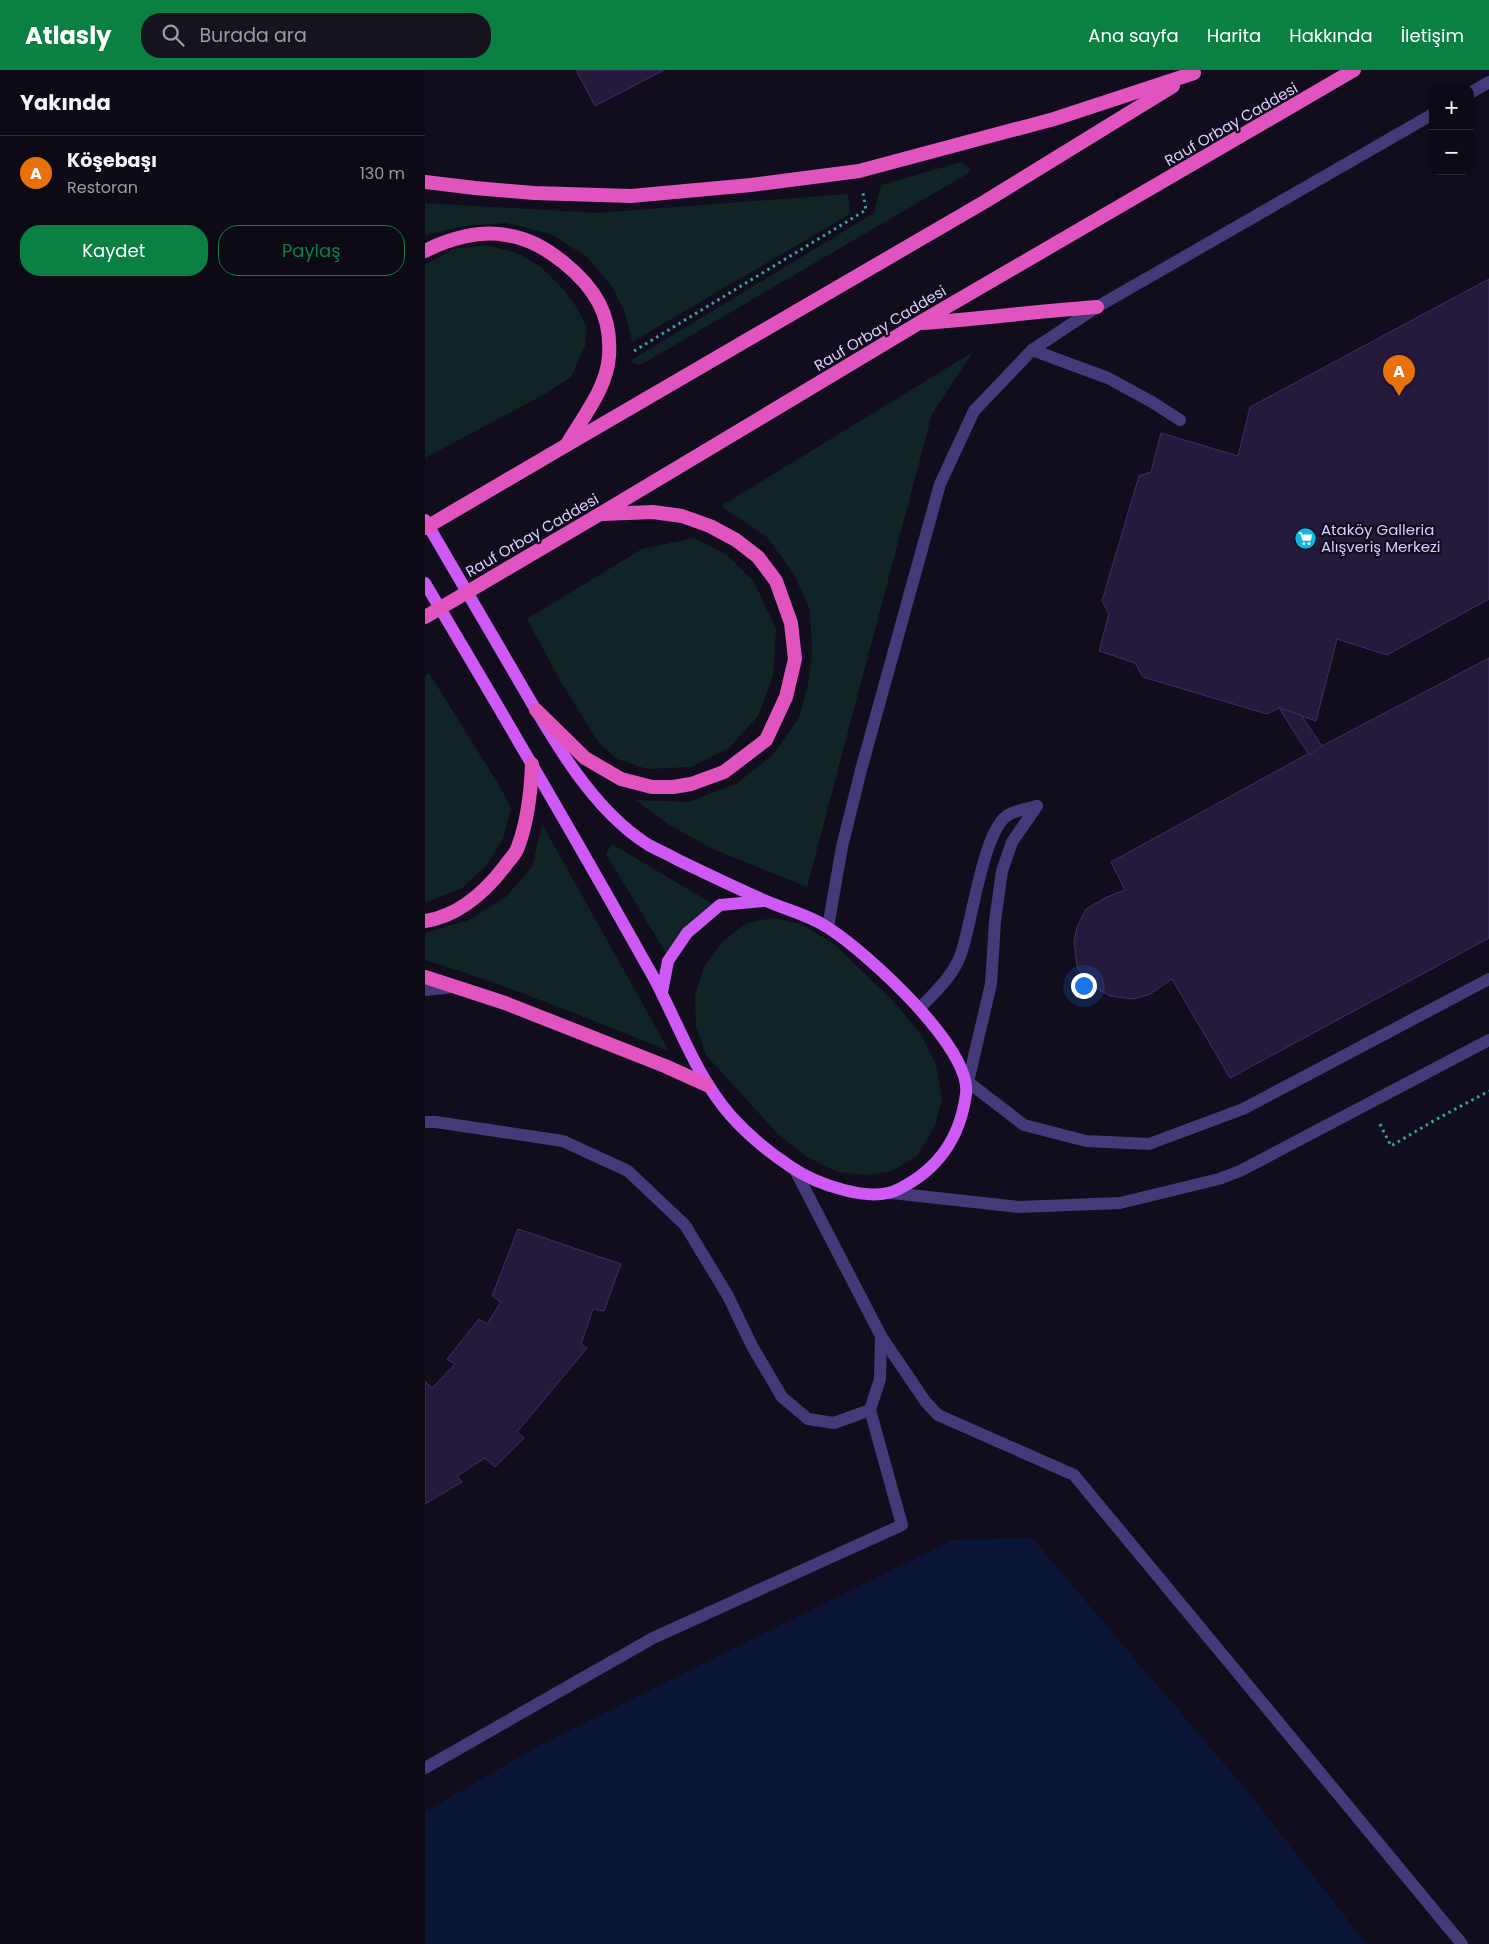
<!DOCTYPE html>
<html lang="tr">
<head>
<meta charset="utf-8">
<style>
	:root { --surface:#0d0a16; --page:#16131f; --text:#f1f3f6; --muted:#9a9aa1; --line:#2d2b35; --accent:#0b8043 }
	body { margin:0; font-family:Poppins,sans-serif; background:var(--page); color:var(--text) }
	.controls { position:absolute; right:15px; top:15px; display:grid; overflow:hidden; border-radius:10px; box-shadow:0 2px 12px #0003 }
	.controls button { width:45px; height:45px; display:grid; place-items:center; padding:0; border:0; border-bottom:1px solid var(--line); background:var(--surface); color:var(--text); font:25px sans-serif }
	.you { position:absolute; left:658px; top:915px; width:18px; height:18px; margin:-12px; border:4px solid #fff; border-radius:50%; background:#1a73e8; box-shadow:0 0 0 8px #1a73e833 }
	.badge { display:grid; place-items:center; width:32px; height:32px; border-radius:50%; background:var(--accent); color:#fff; font-size:16px; font-weight:700 }
	.pin { position:absolute; translate:-50% -41px; filter:drop-shadow(0 1px 2px #0008) }
	.pin::after { content:''; position:absolute; top:26px; width:18px; height:15px; background:inherit; clip-path:polygon(0 0,100% 0,50% 100%) }
	.list { margin:0; padding:0; list-style:none }
	h2 { display:flex; justify-content:space-between; align-items:center; height:65px; margin:0; padding:0 20px; font-size:21px }
	h2 small { font-size:16px; font-weight:400; color:var(--muted) }
	.list li { display:grid; grid-template-columns:32px 1fr auto; gap:15px; align-items:center; box-sizing:border-box; height:75px; padding:0 20px; border-top:1px solid var(--line) }
	.list b { display:block; font-size:19px; white-space:nowrap }
	.list p { margin:0; font-size:16px; white-space:nowrap; color:var(--muted) }
	.list em { font-size:16px; font-style:normal; color:var(--muted) }
	.actions { display:flex; gap:10px; padding:15px 20px }
	.actions a { flex:1; padding:11px 0; border:1px solid var(--accent); border-radius:20px; text-align:center; font-size:18px; color:var(--accent) }
	.actions .main { background:var(--accent); color:#fff }
	.icon { flex:none; width:28px; height:28px; fill:none; stroke:currentColor; stroke-width:2; stroke-linecap:round; stroke-linejoin:round }
	.map { position:relative; flex:none; width:1064px; height:1874px; overflow:hidden }
	header { display:flex; align-items:center; gap:30px; box-sizing:border-box; height:70px; padding:0 25px; background:var(--accent); color:#fff }
	header strong { font-size:24px }
	nav { display:flex; gap:28px; margin-inline-start:auto; font-size:18px }
	.search { width:350px; height:45px; background:var(--page); display:flex; align-items:center; gap:12px; box-sizing:border-box; padding:0 18px; border-radius:20px; color:var(--muted); font-size:19px }
	main { display:flex }
	aside { flex:1; background:var(--surface) }
	.map>svg:first-child { display:block }
</style>
</head>
<body>
<header>
<strong>Atlasly</strong>
<div class="search"><svg class="icon" aria-label="search" viewBox="0 0 24 24"><circle cx="10" cy="10" r="6"/><path d="M15 15l6 6"/></svg>Burada ara</div>
<nav><a>Ana sayfa</a><a>Harita</a><a>Hakkında</a><a>İletişim</a></nav>
</header>
<main>
<aside>
<h2>Yakında<small></small></h2>
<ul class="list">
<li><span class="badge" style="background:#e8710a">A</span><div><b>Köşebaşı</b><p>Restoran</p></div><em>130 m</em></li>
</ul>
<div class="actions"><a class="main">Kaydet</a><a>Paylaş</a></div>
</aside>
<div class="map">
<svg width="1064" height="1874" viewBox="0 0 1064 1874">
	<rect width="100%" height="100%" fill="#110d1d"/>
	<g fill="#102426">
		<path d="M 536,92 L 543,97 L 545,101 L 542,104 L 217,294 L 210,294 L 205,291 L 449,143 L 456,115 Z"/>
		<path d="M 423,124 L 425,144 L 207,272 L 200,242 L 186,215 L 162,187 L 126,164 L 81,153 L 39,156 L 0,165 L 0,133 L 172,143 Z"/>
		<path d="M 61,175 L 92,183 L 116,197 L 139,220 L 152,238 L 162,258 L 160,276 L 146,307 L 118,325 L 0,388 L 0,195 L 29,179 Z"/>
		<path d="M 548,282 L 507,344 L 382,817 L 288,779 L 246,756 L 210,730 L 263,732 L 311,714 L 347,686 L 374,648 L 384,610 L 387,581 L 385,540 L 369,504 L 342,467 L 296,436 Z"/>
		<path d="M 269,468 L 301,484 L 329,512 L 351,559 L 348,606 L 333,646 L 304,678 L 266,697 L 222,699 L 192,689 L 174,673 L 136,612 L 102,549 L 217,479 Z"/>
		<path d="M 4,603 L 75,717 L 86,738 L 78,769 L 61,796 L 37,818 L 0,833 L 0,606 Z"/>
		<path d="M 117,754 L 244,981 C 163,949 83,915 0,890 L 0,863 L 44,850 L 82,826 L 107,797 Z"/>
		<path d="M 187,774 L 291,836 L 241,883 L 181,784 Z"/>
		<path d="M 348,848 L 376,854 L 408,873 L 468,931 L 496,964 L 511,995 L 517,1028 L 510,1056 L 492,1086 L 467,1101 L 441,1105 L 412,1102 L 382,1087 L 353,1064 L 281,985 L 271,956 L 270,926 L 279,897 L 297,872 L 322,853 Z"/>
	</g>
	<path fill="#0b1637" d="M 607,1468 L 828,1728 L 941,1874 L 0,1874 L 0,1742 L 115,1675 L 527,1470 Z"/>
	<g fill="#251a3c" stroke="#402d67">
		<path d="M 151,0 L 239,0 L 170,36 Z"/>
		<path d="M 1064,209 L 1064,529 L 962,585 L 912,569 L 891,651 L 854,638 L 842,644 L 718,607 L 710,593 L 674,581 L 684,544 L 677,531 L 714,406 L 726,402 L 736,363 L 813,386 L 825,337 Z"/>
		<path d="M 1064,588 L 1064,868 L 805,1008 L 747,909 L 725,924 L 709,929 L 685,926 L 667,916 L 652,897 L 649,872 L 652,857 L 661,839 L 682,827 L 700,820 L 686,792 L 897,676 Z"/>
		<path d="M 854,638 L 876,645 L 897,676 L 884,685 Z"/>
		<path d="M 93,1159 L 196,1194 L 179,1241 L 168,1239 L 156,1274 L 162,1278 L 92,1362 L 99,1368 L 70,1397 L 60,1388 L 32,1406 L 37,1412 L 0,1434 L 0,1311 L 7,1318 L 30,1294 L 22,1289 L 54,1249 L 62,1254 L 76,1232 L 67,1226 Z"/>
	</g>
	<g fill="none" stroke-linecap="round" stroke-linejoin="round">
		<g stroke="#34a1a7" stroke-width="3" stroke-dasharray="2.5 4" stroke-linecap="butt">
			<path d="M 209,281 L 441,140 L 438,123"/>
			<path d="M 955,1054 L 966,1076 L 1010,1050 L 1064,1021"/>
		</g>
		<g stroke="#443a79" stroke-width="12">
			<path d="M 1045,23 L 1064,12"/>
			<path d="M 607,280 L 683,308 L 727,332 L 755,350"/>
			<path d="M 403,857 L 417,777 L 436,700 L 515,414 L 549,341 L 607,280 L 672,237 L 1008,44"/>
			<path d="M 0,920 L 30,917"/>
			<path d="M 495,938 C 511,921 528,906 536,884 C 547,853 558,760 583,745 C 591,740 603,739 612,736"/>
			<path d="M 543,1012 L 566,914 L 570,851 L 577,801 L 587,772 L 612,736"/>
			<path d="M 0,1052 L 11,1052 L 138,1071 L 203,1101 L 260,1155 L 303,1226 L 327,1276 L 357,1327 L 383,1349 L 409,1353 L 445,1340 L 455,1309 L 456,1266 L 370,1100"/>
			<path d="M 456,1266 L 500,1331 L 513,1345 L 649,1405 L 1037,1874"/>
		</g>
		<path stroke="#443a79" stroke-width="12" d="M 0,1698 L 228,1568 L 477,1455 L 445,1340"/>
		<g stroke="#443a79" stroke-width="12">
			<path d="M 543,1012 L 599,1055 L 661,1071 L 724,1074 L 818,1039 L 1064,909"/>
			<path d="M 467,1123 L 594,1137 L 695,1133 L 794,1109 L 815,1101 L 1064,970"/>
		</g>
		<g stroke="#ce59f5" stroke-width="12">
			<path d="M 0,450 C 28,498 56,546 84,594 C 120,655 161,735 222,774 C 232,780 243,784 253,790 C 282,804 311,818 341,831 C 362,840 387,846 405,859 C 442,883 547,978 541,1024 C 535,1068 514,1099 474,1119 C 446,1134 391,1114 366,1097 C 345,1083 323,1065 306,1046 C 274,1009 259,968 237,924 C 230,908 220,893 212,878 C 143,755 72,634 0,513"/>
			<path d="M 237,922 L 243,891 L 262,863 L 295,835 L 338,831"/>
		</g>
		<g stroke="#e154c0" stroke-width="14">
			<path d="M 0,112 L 50,118 L 109,123 L 206,126 L 326,115 L 434,101 L 629,49 L 769,3"/>
			<path d="M 0,181 C 23,169 54,160 81,165 C 103,168 120,178 138,192 C 169,217 187,244 184,286 C 182,318 158,347 142,374"/>
			<path d="M 497,253 C 556,249 613,241 672,237"/>
			<path d="M 140,376 L 561,131 L 748,16"/>
			<path d="M 175,444 L 494,253 L 929,0"/>
			<path d="M 111,640 L 160,688 L 196,709 L 227,717 L 248,717 L 266,714 L 299,702 L 341,670 L 361,627 L 370,589 L 366,553 L 351,511 L 333,487 L 311,470 L 285,456 L 257,446 L 228,442 L 178,444"/>
			<path d="M 0,851 C 33,846 60,822 80,796 C 84,790 91,784 93,777 C 103,750 106,722 107,694"/>
			<path d="M 0,907 L 80,933 L 240,996 L 282,1015"/>
		</g>
		<g stroke="#e154c0" stroke-width="14">
			<path d="M 0,458 L 140,376"/>
			<path d="M 0,547 L 175,444"/>
		</g>
	</g>
	<defs>
		<symbol id="supermarket-disc" viewBox="-11 -11 22 22"><circle r="9.5" fill="#0eb6e6" stroke="#110d1d"/><path d="M-6-5.5h2.5l.6 2H6L4.5 2H-2.5L-4.4-4H-6ZM-1.5 3.2a1.3 1.3 0 1 0 .1 0ZM3 3.2a1.3 1.3 0 1 0 .1 0Z" fill="#fff"/></symbol>
	</defs>
	<g fill-rule="evenodd">
		<use href="#supermarket-disc" x="868" y="456" width="25" height="25"/>
	</g>
	<g text-anchor="middle" dominant-baseline="central" stroke-width="4.5" stroke-linejoin="round" paint-order="stroke">
		<g font-size="15" fill="#d7cbfc" stroke="#110d1d">
			<text transform="translate(806 54) rotate(-30)">Rauf Orbay Caddesi</text>
			<text transform="translate(455 258) rotate(-31)">Rauf Orbay Caddesi</text>
			<text transform="translate(107 465) rotate(-30)">Rauf Orbay Caddesi</text>
		</g>
		<g font-size="15" fill="#d7cbfc" stroke="#110d1d" text-anchor="start">
			<text x="896" y="459">Ataköy Galleria<tspan x="896" dy="17">Alışveriş Merkezi</tspan></text>
		</g>
	</g>
</svg>
<div class="controls">
<button>+</button>
<button>−</button>
</div>
<div class="you"></div>
<div class="pin badge" style="left:974px;top:326px;background:#e8710a">A</div>
</div>
</main>
</body>
</html>
